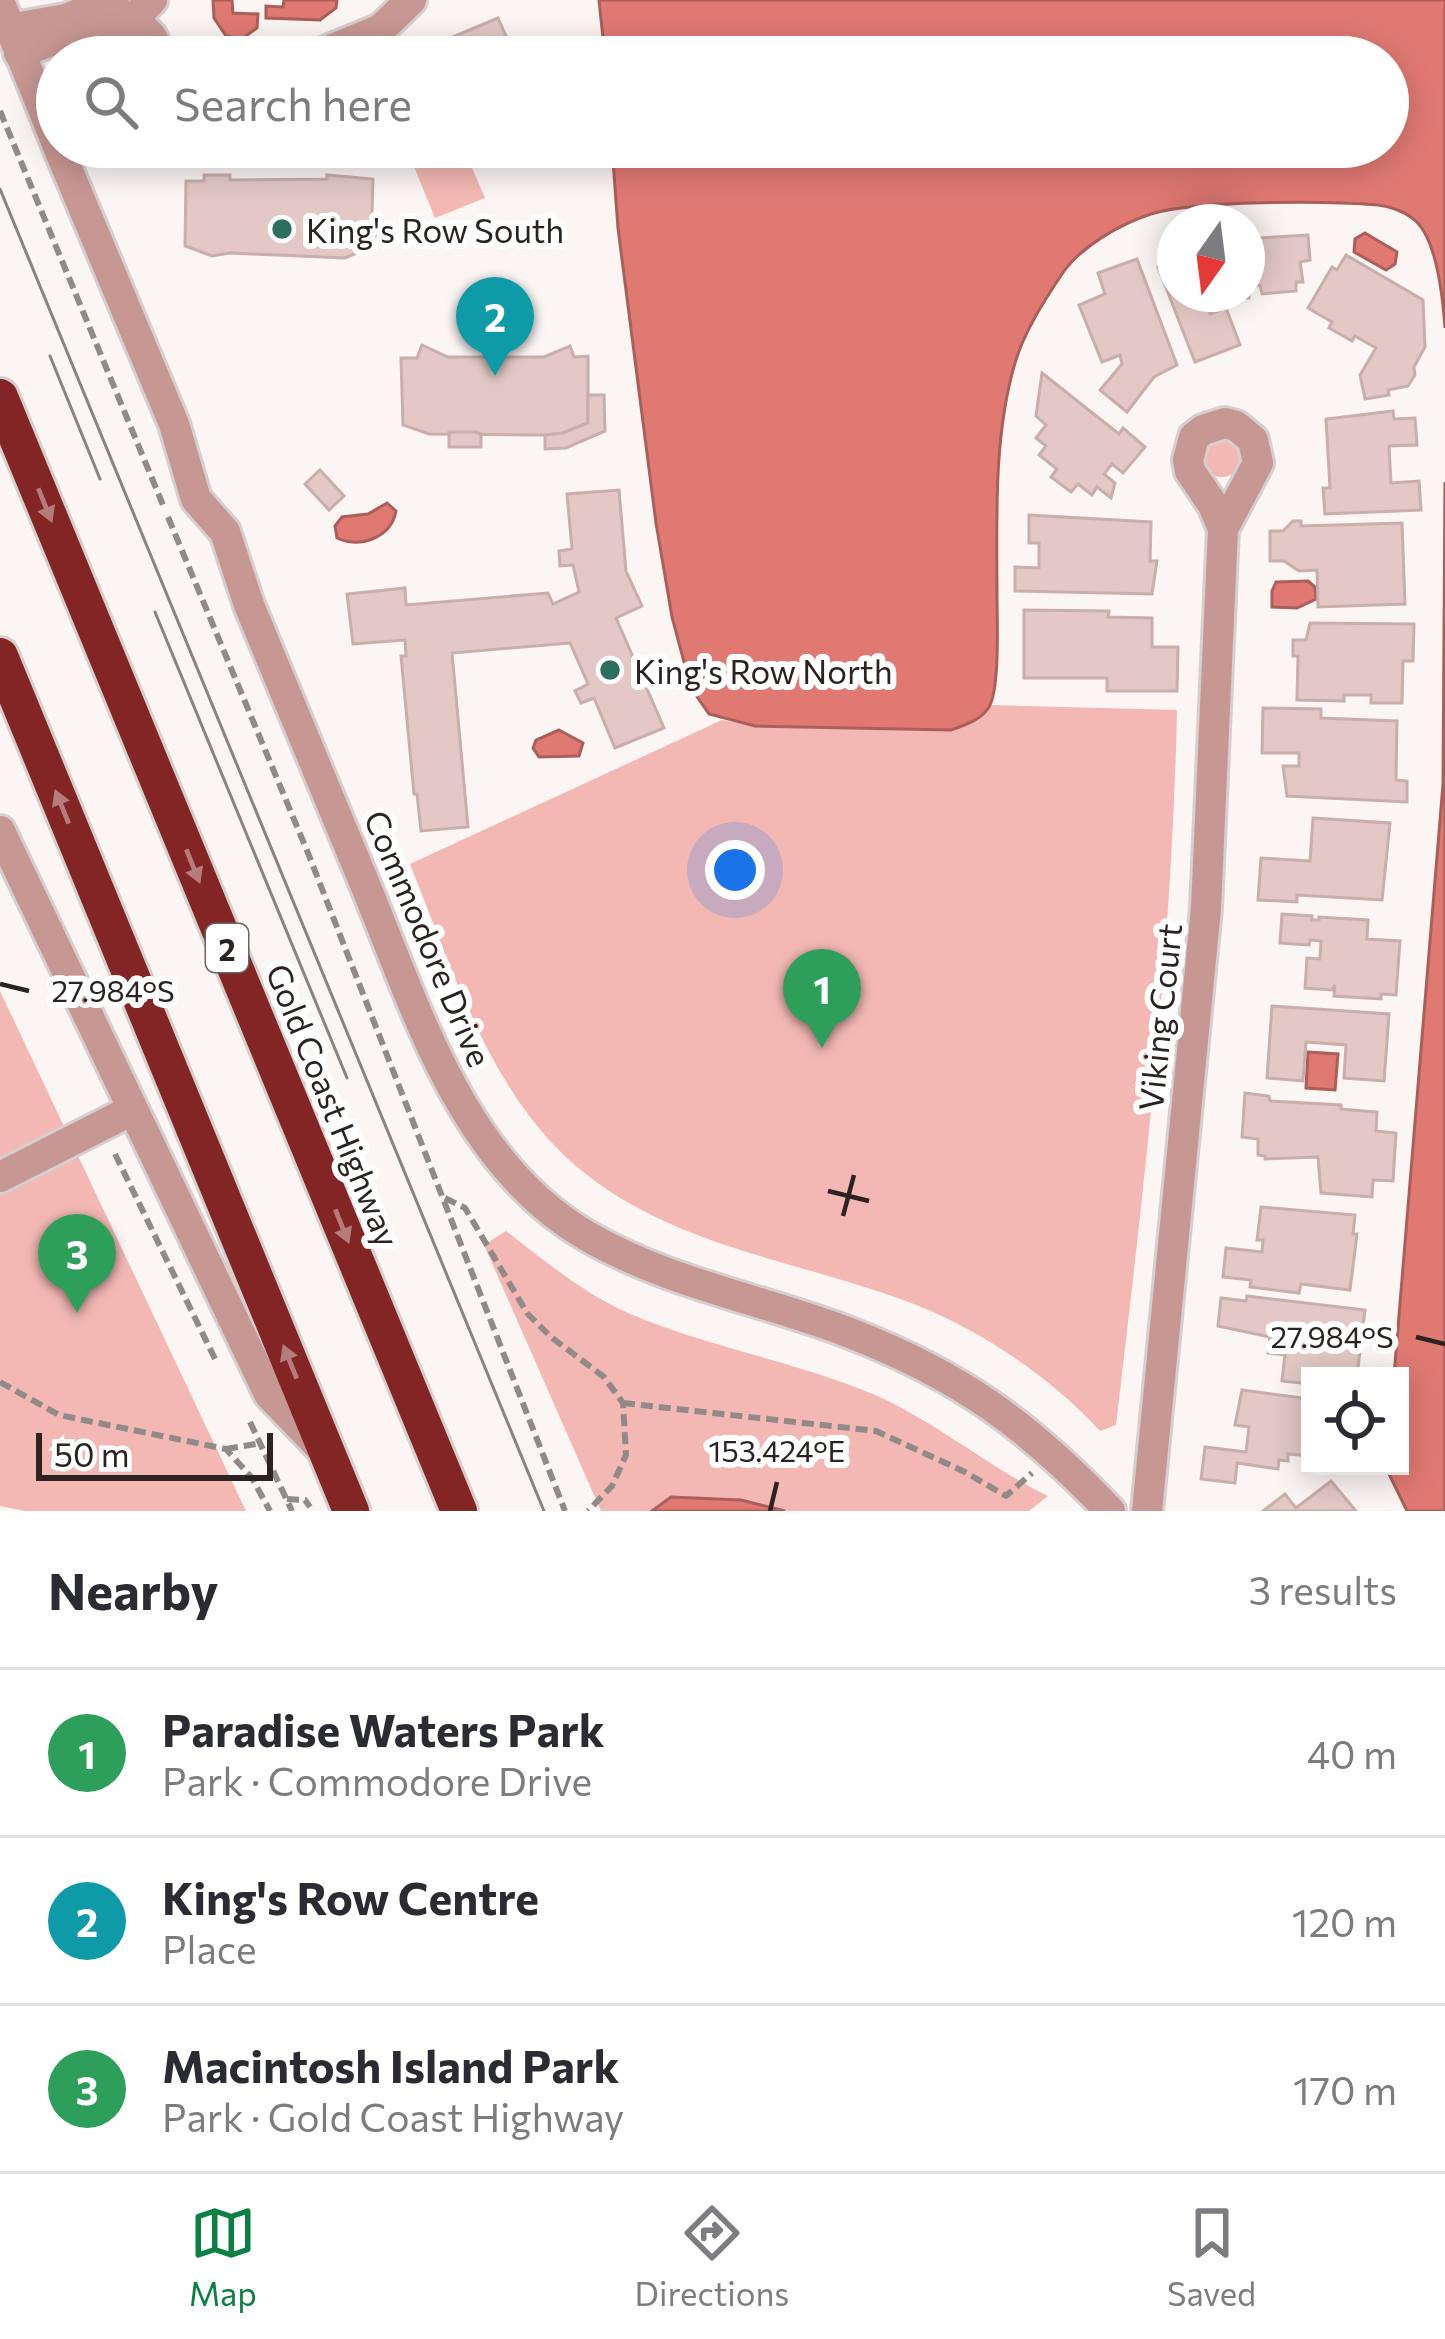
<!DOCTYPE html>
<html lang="en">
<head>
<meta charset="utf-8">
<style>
	:root { --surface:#fff; --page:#f2f2f3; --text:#2b2b33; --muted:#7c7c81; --line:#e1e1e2; --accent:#0b8043 }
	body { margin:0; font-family:Commissioner,sans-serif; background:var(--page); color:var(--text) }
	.controls { position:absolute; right:36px; bottom:36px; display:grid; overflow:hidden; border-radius:0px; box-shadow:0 6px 30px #0003 }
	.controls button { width:108px; height:108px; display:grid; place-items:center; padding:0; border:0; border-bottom:3px solid var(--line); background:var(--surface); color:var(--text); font:60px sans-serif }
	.compass { position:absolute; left:1157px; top:204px; width:108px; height:108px; border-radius:50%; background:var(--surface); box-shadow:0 6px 30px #0003; rotate:194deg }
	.scale { position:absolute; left:36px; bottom:30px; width:237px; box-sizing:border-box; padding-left:12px; border:6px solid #2c2221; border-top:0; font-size:33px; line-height:42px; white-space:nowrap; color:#2c2221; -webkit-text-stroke:9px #fff; paint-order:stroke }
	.you { position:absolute; left:735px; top:870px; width:42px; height:42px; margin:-30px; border:9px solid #fff; border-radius:50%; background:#1a73e8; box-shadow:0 0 0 18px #1a73e833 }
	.badge { display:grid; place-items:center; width:78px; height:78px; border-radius:50%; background:var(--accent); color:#fff; font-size:39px; font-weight:700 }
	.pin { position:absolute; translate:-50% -99px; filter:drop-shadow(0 3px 6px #0008) }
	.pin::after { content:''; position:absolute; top:63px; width:42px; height:36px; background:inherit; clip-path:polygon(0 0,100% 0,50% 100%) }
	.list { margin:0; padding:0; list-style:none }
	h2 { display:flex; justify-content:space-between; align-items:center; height:156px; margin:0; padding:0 48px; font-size:51px }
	h2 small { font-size:39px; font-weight:400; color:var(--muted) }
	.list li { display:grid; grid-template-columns:78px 1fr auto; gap:36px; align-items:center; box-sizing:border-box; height:168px; padding:0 48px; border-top:3px solid var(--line) }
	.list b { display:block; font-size:45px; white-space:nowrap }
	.list p { margin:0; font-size:39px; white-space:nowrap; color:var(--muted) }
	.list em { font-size:39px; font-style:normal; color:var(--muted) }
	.icon { flex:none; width:66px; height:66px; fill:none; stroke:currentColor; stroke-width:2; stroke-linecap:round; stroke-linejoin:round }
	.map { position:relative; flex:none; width:1445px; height:1511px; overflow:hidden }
	.search { position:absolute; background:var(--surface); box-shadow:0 6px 30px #0003; left:36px; right:36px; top:36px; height:132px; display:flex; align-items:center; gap:30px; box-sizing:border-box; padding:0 42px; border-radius:66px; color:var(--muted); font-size:45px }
	.sheet { height:660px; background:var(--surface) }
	nav { display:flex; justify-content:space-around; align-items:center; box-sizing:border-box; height:168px; border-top:3px solid var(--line); background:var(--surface); font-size:33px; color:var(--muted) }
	nav a { display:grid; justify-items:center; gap:6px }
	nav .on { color:var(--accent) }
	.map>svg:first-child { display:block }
</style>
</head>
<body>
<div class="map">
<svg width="1445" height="1511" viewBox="0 0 1445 1511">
	<rect width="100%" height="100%" fill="#fbf5f4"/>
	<g fill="#f3b8b3">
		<path d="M 406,147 L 463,147 L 485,198 L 435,218 Z"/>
		<circle cx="1222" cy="457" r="20"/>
		<path d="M 990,705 L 1177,710 C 1172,949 1144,1188 1116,1425 L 1100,1431 C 1049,1375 975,1326 903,1300 C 792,1259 670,1246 576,1166 C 488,1090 452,968 410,864 L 722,720 L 755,726 L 972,723 Z"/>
		<path d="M 0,991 L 246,1511 L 25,1511 L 0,1506 Z"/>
		<path d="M 506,1231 C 545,1261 583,1293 628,1313 C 707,1347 794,1361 873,1394 C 935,1421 987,1466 1048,1496 L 1029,1511 L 785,1511 L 741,1500 L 672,1497 L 652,1511 L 601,1511 L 484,1245 Z"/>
	</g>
	<g fill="#e17973" stroke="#ab5f5a" stroke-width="3">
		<path d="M 213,0 L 232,0 L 233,13 L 258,14 L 257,28 L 242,39 L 226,36 L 214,18 Z"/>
		<path d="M 284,0 L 337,0 L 336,8 L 320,20 L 266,18 L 266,6 L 283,7 Z"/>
		<path d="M 599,0 L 1445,0 L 1445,328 C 1443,300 1437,235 1412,218 C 1403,211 1389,206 1378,205 C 1328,201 1196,200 1151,214 C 1120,224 1080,247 1062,274 C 1044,301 1024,332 1015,363 C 993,437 997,522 997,598 C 997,622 1000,688 989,707 C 981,720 965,725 951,730 L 755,726 L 709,714 L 691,688 L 672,617 L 656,523 L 618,228 L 612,147 L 1388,147 L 1388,57 L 605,57 Z"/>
		<path d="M 1365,233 L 1397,252 L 1395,264 L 1386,270 L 1354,252 L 1355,239 Z"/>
		<path d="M 1445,482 L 1445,1511 L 1407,1511 L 1385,1466 L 1400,1466 L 1400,1376 L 1394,1376 L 1443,784 Z"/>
		<path d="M 387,503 L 396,511 C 391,538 359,549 337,538 L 335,526 L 342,517 L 368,514 Z"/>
		<path d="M 1308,581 L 1315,587 L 1316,599 L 1297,608 L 1272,607 L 1272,591 L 1276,582 Z"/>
		<path d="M 559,730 L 583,743 L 579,756 L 539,757 L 533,748 L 536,740 Z"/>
		<path d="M 1308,1052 L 1338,1054 L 1335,1090 L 1306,1088 Z"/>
		<path d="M 671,1497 L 741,1500 L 785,1511 L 652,1511 Z"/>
	</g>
	<g fill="#e3c8c5" stroke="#c9aeab" stroke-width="3">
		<path d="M 498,18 L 510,45 L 481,57 L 450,57 L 443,41 Z"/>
		<path d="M 204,175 L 230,175 L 230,180 L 327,179 L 327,175 L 373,179 L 372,214 L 378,215 L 378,244 L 345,258 L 230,253 L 212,256 L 185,246 L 186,181 L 204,181 Z"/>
		<path d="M 1308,235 L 1310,260 L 1300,262 L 1303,282 L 1296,282 L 1296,291 L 1262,294 L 1260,285 L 1248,287 L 1249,298 L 1230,298 L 1230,294 L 1247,294 L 1247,247 L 1259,245 L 1259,238 Z"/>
		<path d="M 1175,252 L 1175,294 L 1204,294 L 1210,314 L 1226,308 L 1240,345 L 1195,362 L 1158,267 L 1167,263 L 1165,257 Z"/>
		<path d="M 1346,255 L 1423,300 L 1425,347 L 1414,367 L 1415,375 L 1408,386 L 1388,390 L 1389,395 L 1365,399 L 1360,375 L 1376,348 L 1355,336 L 1352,341 L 1329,328 L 1332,322 L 1308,308 L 1332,267 L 1337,270 Z"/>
		<path d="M 1137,259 L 1177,365 L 1154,377 L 1127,412 L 1100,390 L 1122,364 L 1120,355 L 1102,362 L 1079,305 L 1105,294 L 1098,273 Z"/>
		<path d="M 422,345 L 448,357 L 544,357 L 570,346 L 574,357 L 588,356 L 588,423 L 563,433 L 545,435 L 429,434 L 403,425 L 401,358 L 417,358 Z"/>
		<path d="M 1042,373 L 1119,434 L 1123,428 L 1145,447 L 1123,473 L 1112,464 L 1104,474 L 1115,483 L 1111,498 L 1097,487 L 1092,495 L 1078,484 L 1071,492 L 1051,477 L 1057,469 L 1039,455 L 1046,446 L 1036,438 L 1046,425 L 1036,416 Z"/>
		<path d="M 588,395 L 604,395 L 605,431 L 566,448 L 545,449 L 545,435 L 563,433 L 588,423 Z"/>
		<path d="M 1393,411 L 1394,419 L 1415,418 L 1417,445 L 1389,446 L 1391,483 L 1419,481 L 1421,510 L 1325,514 L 1323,488 L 1330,488 L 1326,419 Z"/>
		<path d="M 449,432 L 476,432 L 481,434 L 481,447 L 449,447 Z"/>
		<path d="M 320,470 L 344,496 L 329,510 L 305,484 Z"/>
		<path d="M 619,490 L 626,571 L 642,606 L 616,618 L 664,728 L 615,748 L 594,698 L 581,703 L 575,691 L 588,684 L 570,643 L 452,653 L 468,827 L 421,831 L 417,794 L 414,794 L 401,656 L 406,656 L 405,640 L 353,644 L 347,594 L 405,588 L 406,605 L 548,593 L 553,604 L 579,592 L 573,565 L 560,566 L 559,551 L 572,549 L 567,494 Z"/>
		<path d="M 1029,515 L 1151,522 L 1150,561 L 1157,561 L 1152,594 L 1015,591 L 1015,567 L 1039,568 L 1039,543 L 1029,543 Z"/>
		<path d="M 1293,521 L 1301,521 L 1301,526 L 1402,523 L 1405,604 L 1318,607 L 1317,570 L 1299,571 L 1284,561 L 1270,561 L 1270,531 L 1283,531 Z"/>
		<path d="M 1024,610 L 1109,611 L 1108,617 L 1152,618 L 1152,647 L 1178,647 L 1177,691 L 1107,691 L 1107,678 L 1024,678 Z"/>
		<path d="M 1310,623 L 1414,624 L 1413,661 L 1403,661 L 1402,703 L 1371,703 L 1371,695 L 1344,695 L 1344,701 L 1297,700 L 1298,656 L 1293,656 L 1293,640 L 1306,640 Z"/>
		<path d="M 1263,708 L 1321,709 L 1321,718 L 1397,721 L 1396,780 L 1407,781 L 1407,802 L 1287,796 L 1283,766 L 1299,766 L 1299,753 L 1262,753 Z"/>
		<path d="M 1313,818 L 1390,823 L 1382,900 L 1297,895 L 1297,902 L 1258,900 L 1261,858 L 1310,861 Z"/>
		<path d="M 1282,914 L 1312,916 L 1312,920 L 1319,920 L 1319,917 L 1368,920 L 1367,939 L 1400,941 L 1396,995 L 1381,994 L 1381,999 L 1334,996 L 1335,985 L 1332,990 L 1305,988 L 1307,958 L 1320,959 L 1321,941 L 1310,940 L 1309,945 L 1280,943 Z"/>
		<path d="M 1272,1006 L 1389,1014 L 1384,1081 L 1344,1078 L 1346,1045 L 1306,1042 L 1303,1081 L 1267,1078 Z"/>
		<path d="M 1245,1093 L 1269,1096 L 1270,1101 L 1341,1105 L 1341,1109 L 1377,1112 L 1376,1131 L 1396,1133 L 1393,1181 L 1373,1180 L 1372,1197 L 1321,1193 L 1318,1157 L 1265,1159 L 1265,1156 L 1258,1155 L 1258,1139 L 1242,1137 Z"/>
		<path d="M 1261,1207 L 1355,1215 L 1353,1234 L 1357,1234 L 1350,1290 L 1301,1284 L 1299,1293 L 1250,1287 L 1251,1280 L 1223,1277 L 1226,1248 L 1262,1252 L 1263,1240 L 1257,1240 Z"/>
		<path d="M 1247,1296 L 1365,1310 L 1357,1376 L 1310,1376 L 1310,1384 L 1282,1381 L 1285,1355 L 1268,1353 L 1270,1337 L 1218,1326 L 1221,1298 L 1246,1301 Z"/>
		<path d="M 1242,1390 L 1310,1399 L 1310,1456 L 1288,1454 L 1288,1461 L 1279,1460 L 1278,1469 L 1237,1463 L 1235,1483 L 1201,1479 L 1205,1447 L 1246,1452 L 1249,1427 L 1235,1425 Z"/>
		<path d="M 1331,1481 L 1356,1511 L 1263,1511 L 1285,1494 L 1296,1508 Z"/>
	</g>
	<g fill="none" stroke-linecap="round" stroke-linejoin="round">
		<defs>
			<g id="minor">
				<path d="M 0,3 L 57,144"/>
				<path d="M 135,20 L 151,36 L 162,57"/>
				<path d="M 9,29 L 66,19 L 114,0"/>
				<path d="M 19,53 L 68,35 L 124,28 L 152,0"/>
				<path d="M 313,57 L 381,29 L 411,0"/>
				<path d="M 58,147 L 174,424 L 196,499 L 225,532 L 249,605 C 287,697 326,789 364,882 C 416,1007 461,1163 587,1236 C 670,1284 762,1299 850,1333 C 961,1376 1029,1426 1110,1511"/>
				<path d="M 0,831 L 269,1394 L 319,1446"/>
				<path d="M 0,1177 L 132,1110"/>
				<path d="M 1147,1511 L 1206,908 L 1223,529 L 1258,463 L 1253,440 L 1236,426 L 1225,423 L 1203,430 L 1194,437 L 1188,460 L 1190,471 L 1213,505 L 1223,529"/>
			</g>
			<g id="highway">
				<path d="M 0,397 L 459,1511"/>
				<path d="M 0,656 L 351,1511"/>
			</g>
		</defs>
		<use href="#minor" stroke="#d6cfce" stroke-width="36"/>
		<use href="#highway" stroke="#d6cfce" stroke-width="42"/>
		<g stroke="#928a89" stroke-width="6" stroke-dasharray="12 6" stroke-linecap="butt">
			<path d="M 0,111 L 163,505"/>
			<path d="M 168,517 L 308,853 L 565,1511"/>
			<path d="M 115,1154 L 217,1363"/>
			<path d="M 445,1198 L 465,1208 L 527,1313 L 551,1337 L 604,1377 L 623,1403 L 626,1455 L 612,1486 L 588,1511"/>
			<path d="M 0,1382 L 59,1415 L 226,1449 L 252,1478 L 270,1511"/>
			<path d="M 623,1403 L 876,1431 L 965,1472 L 1006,1496 L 1032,1473"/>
			<path d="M 250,1422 L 292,1511"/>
			<path d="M 226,1449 L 262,1443"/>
			<path d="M 287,1499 L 305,1500 L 310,1507"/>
		</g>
		<use href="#minor" stroke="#c79793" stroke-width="30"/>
		<use href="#highway" stroke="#832425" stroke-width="36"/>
		<g stroke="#8b8382" stroke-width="3">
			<path d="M 0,189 L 544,1511"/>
			<path d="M 50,356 L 100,479"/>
			<path d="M 155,612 L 347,1078"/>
		</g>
	</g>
	<defs><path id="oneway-solid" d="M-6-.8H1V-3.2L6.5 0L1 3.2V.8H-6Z" transform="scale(3)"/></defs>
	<g fill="#b57c7c">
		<use href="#oneway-solid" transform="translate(45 505) rotate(68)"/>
		<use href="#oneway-solid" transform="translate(62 807) rotate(-112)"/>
		<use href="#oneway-solid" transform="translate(193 866) rotate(68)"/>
		<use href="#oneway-solid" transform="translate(342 1226) rotate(68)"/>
		<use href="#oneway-solid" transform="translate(290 1362) rotate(-112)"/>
	</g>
	<path fill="none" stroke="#2c2221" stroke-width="4.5" d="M 0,984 L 29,991M 828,1191 L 869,1201M 843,1216 L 854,1175M 1416,1337 L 1445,1344M 770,1511 L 777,1482"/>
	<g fill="#2d6f5f" stroke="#fff" stroke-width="4.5">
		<circle cx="282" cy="229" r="12"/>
		<circle cx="610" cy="670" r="12"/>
	</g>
	<g text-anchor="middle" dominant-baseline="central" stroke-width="12" stroke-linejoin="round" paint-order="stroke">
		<rect fill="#fff" stroke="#6b6464" stroke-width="3" x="206" y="924" width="42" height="48" rx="9"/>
		<g font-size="30" font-weight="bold" fill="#2c2221">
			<text x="227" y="948">2</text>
		</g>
		<g font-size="33" fill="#2c2221" stroke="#fff" text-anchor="start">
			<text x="306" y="229">King's Row South</text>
			<text x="634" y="670">King's Row North</text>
		</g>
		<g font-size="33" fill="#2c2221" stroke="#fff">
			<text transform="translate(429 938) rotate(67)">Commodore Drive</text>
			<text transform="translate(1159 1017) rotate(-84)">Viking Court</text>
			<text transform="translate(334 1105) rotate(68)">Gold Coast Highway</text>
		</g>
	</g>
	<g font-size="30" text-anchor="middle" fill="#2c2221" stroke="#fff" stroke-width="12" stroke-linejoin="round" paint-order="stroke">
		<text x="113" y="1002">27.984°S</text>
		<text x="1332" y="1348">27.984°S</text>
		<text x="777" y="1462">153.424°E</text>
	</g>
</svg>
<div class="controls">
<button><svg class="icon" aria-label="locate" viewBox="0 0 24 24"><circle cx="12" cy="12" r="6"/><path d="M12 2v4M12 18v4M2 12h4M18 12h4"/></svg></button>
</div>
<svg class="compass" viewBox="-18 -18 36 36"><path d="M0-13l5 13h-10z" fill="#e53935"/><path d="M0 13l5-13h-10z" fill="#7c7c81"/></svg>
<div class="scale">50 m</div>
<div class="you"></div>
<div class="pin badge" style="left:822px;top:1048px;background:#2e9e5b">1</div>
<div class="pin badge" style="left:495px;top:376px;background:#0f9aa8">2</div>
<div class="pin badge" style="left:77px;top:1313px;background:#2e9e5b">3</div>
<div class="search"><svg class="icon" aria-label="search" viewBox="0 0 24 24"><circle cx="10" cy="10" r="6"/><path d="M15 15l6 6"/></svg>Search here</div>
</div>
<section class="sheet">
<h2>Nearby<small>3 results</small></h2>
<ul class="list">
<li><span class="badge" style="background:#2e9e5b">1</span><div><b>Paradise Waters Park</b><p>Park · Commodore Drive</p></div><em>40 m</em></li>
<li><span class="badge" style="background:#0f9aa8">2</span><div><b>King's Row Centre</b><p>Place</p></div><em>120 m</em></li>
<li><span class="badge" style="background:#2e9e5b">3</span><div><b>Macintosh Island Park</b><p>Park · Gold Coast Highway</p></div><em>170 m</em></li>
</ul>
</section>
<nav>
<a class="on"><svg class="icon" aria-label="map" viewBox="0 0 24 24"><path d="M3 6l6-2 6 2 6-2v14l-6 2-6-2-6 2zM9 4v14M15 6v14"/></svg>Map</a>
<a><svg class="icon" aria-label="directions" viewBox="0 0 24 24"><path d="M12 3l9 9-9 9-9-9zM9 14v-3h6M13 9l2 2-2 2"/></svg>Directions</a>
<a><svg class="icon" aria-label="saved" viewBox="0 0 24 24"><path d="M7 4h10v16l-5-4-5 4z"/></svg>Saved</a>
</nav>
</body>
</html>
